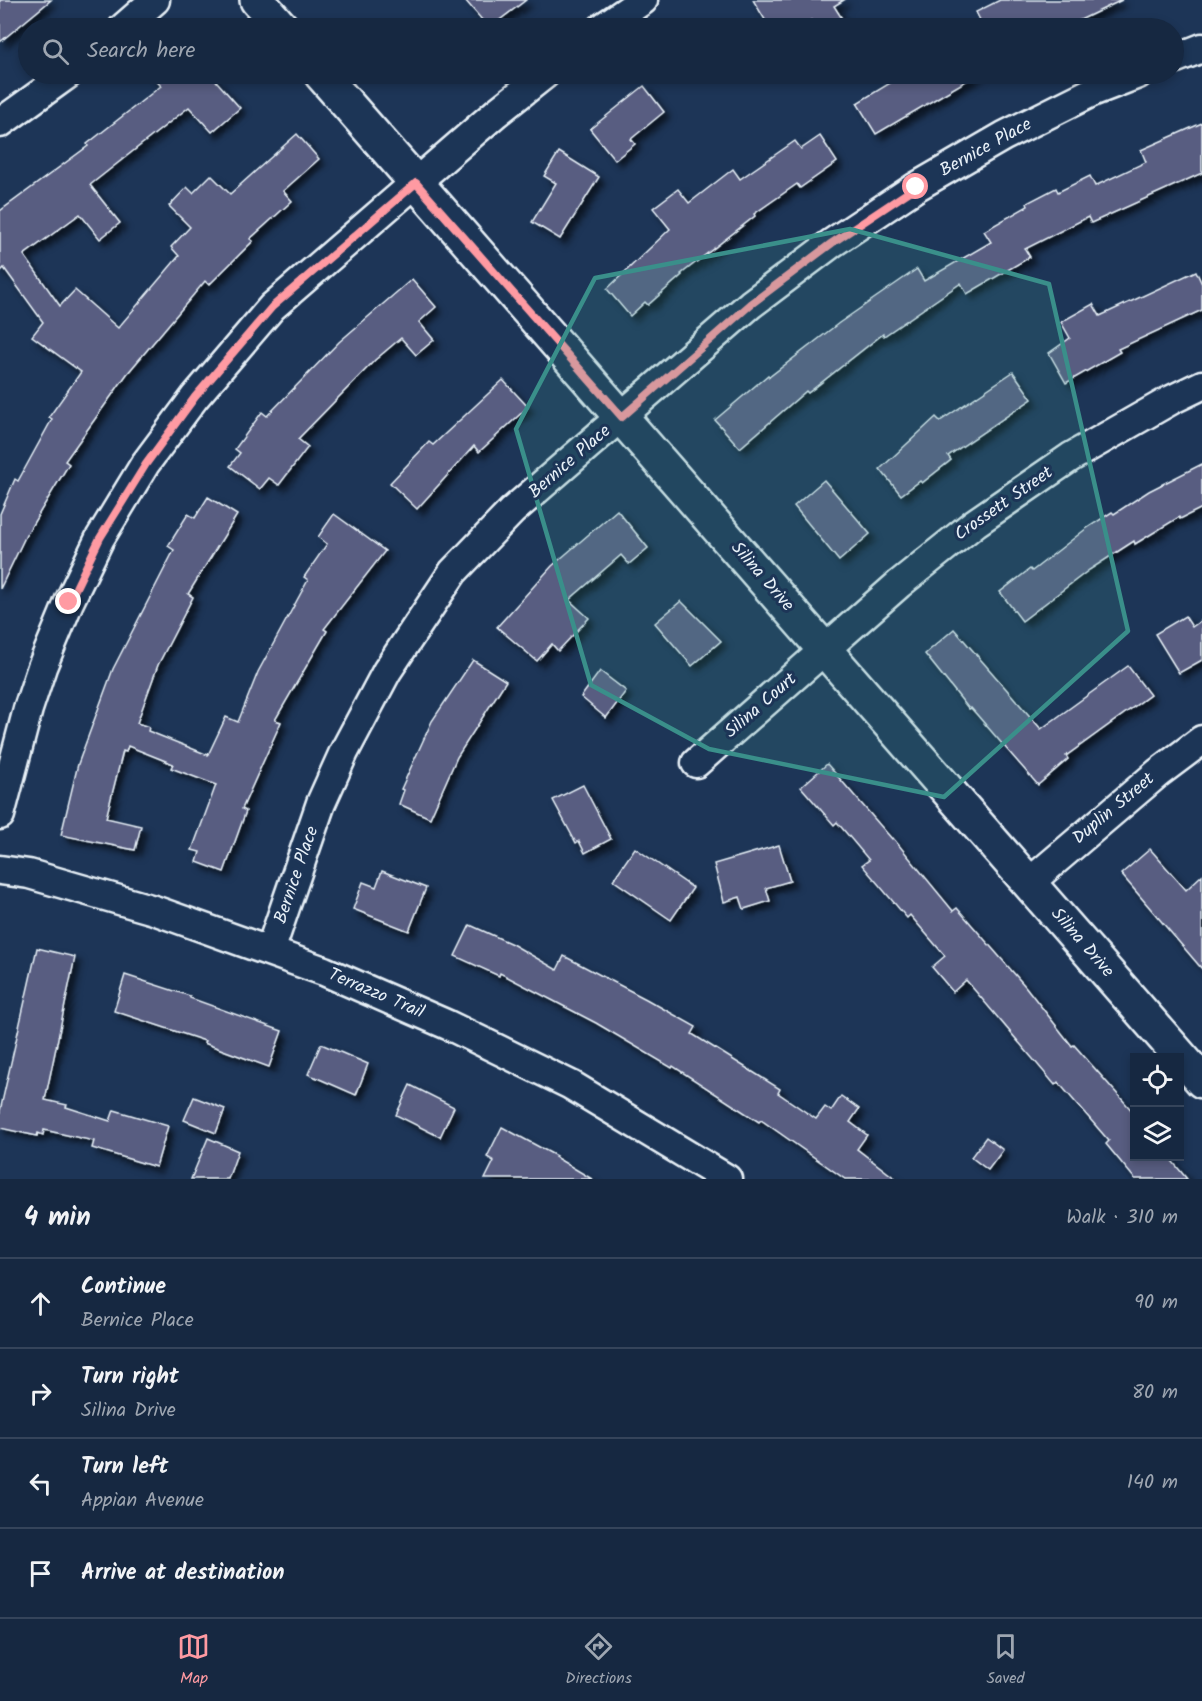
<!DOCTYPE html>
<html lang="en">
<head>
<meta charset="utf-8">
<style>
	:root { --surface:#162841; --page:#23344c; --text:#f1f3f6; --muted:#9ea6b1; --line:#35445a; --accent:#ff9aa2 }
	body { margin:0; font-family:Kalam,sans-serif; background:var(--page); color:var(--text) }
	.controls { position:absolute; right:18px; bottom:18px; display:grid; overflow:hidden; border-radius:0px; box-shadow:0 3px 9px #0003 }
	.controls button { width:54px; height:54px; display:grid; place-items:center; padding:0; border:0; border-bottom:2px solid var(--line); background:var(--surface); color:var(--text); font:30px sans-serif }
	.stop { position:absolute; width:18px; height:18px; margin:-14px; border:4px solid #ff9aa2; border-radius:50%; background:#fff }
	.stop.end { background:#ff9aa2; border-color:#fff; box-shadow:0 2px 6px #0008 }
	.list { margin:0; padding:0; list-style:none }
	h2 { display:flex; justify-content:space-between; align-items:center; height:78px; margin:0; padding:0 24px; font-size:26px }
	h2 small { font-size:20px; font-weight:400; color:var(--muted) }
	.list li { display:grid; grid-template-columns:39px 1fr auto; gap:18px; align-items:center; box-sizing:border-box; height:90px; padding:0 24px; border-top:2px solid var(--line) }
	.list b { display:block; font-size:22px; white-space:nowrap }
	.list p { margin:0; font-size:20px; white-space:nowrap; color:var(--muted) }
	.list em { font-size:20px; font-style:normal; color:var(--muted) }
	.icon { flex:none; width:33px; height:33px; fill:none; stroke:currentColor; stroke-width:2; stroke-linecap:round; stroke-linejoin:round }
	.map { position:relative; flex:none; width:1202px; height:1179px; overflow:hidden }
	.search { position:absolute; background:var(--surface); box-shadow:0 3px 9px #0003; left:18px; right:18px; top:18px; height:66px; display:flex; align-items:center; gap:15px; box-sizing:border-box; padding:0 21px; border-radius:33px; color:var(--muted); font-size:22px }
	.sheet { height:438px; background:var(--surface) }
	nav { display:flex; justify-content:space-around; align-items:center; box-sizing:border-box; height:84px; border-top:2px solid var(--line); background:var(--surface); font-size:16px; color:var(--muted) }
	nav a { display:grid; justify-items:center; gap:3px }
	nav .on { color:var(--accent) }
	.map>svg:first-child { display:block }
</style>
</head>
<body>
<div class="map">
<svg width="1202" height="1179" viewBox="0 0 1202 1179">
	<defs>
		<filter id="shadow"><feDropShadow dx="5.5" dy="5.5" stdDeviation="3" flood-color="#0009"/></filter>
	</defs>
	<rect width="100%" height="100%" fill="#1d3557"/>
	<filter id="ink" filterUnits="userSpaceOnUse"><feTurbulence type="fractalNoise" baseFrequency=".0167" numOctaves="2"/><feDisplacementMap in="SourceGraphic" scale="12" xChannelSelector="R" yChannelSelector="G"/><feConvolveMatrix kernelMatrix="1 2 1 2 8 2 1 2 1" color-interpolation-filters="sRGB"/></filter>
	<g filter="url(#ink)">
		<g fill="#595d81" stroke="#e8f1f8" stroke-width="1.5" filter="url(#shadow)">
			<path d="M 0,0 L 51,0 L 0,42 Z"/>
			<path d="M 465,0 L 526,0 L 489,28 Z"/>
			<path d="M 753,0 L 844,0 L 834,6 L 848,28 L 818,28 L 811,20 L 798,28 L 770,28 Z"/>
			<path d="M 1000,0 L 1122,0 L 1076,22 L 1078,28 L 984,28 L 976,12 Z"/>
			<path d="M 150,74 L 210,74 L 240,108 L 212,132 L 189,107 L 90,185 L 120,223 L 100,239 L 80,214 L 24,255 L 60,306 L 75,290 L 118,328 L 179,256 L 171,247 L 190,227 L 169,206 L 187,187 L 193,193 L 211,175 L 230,194 L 297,134 L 319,159 L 283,191 L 292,201 L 250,239 L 253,241 L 209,285 L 205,281 L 127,374 L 65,461 L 69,464 L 26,535 L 0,589 L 0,514 L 15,479 L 18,481 L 52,419 L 49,417 L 81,372 L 32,336 L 43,322 L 4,268 L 0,272 L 0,211 L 88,146 L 87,144 L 161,86 Z"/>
			<path d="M 905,74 L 978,74 L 876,134 L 857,103 Z"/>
			<path d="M 644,86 L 664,112 L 631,139 L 635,144 L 615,160 L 590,129 Z"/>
			<path d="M 1202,123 L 1202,173 L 1091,223 L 1088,217 L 1025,249 L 1030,257 L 967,294 L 961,283 L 884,336 L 883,334 L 808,393 L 806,391 L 740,448 L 715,420 L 768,375 L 769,377 L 839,323 L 917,269 L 924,281 L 991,242 L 984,231 L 1028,206 L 1027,203 L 1056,188 L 1058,192 L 1090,176 L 1095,186 L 1146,162 L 1141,150 Z"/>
			<path d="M 820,136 L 837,162 L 800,188 L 797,184 L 754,214 L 755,216 L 681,274 L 682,275 L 648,305 L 645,302 L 630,316 L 607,289 L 670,229 L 653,208 L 678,189 L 689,203 L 733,169 L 740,179 L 795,141 L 801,149 Z"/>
			<path d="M 559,152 L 599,177 L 560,239 L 532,222 L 556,183 L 544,176 Z"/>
			<path d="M 1196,271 L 1202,284 L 1202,310 L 1118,349 L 1120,352 L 1066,383 L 1049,353 L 1070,338 L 1061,322 L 1093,304 L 1100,316 Z"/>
			<path d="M 412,279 L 436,307 L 419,322 L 434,340 L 416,355 L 401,338 L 375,360 L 298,439 L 308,447 L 279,485 L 269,478 L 260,489 L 230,466 L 240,453 L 235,449 L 262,412 L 267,416 L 339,342 Z"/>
			<path d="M 1013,372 L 1032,399 L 948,456 L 951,460 L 922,483 L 920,481 L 901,495 L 880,469 L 936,417 L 940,421 Z"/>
			<path d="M 503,380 L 528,407 L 479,452 L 474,446 L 417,509 L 390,483 L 429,442 L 433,445 Z"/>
			<path d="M 1202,464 L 1202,508 L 1180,519 L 1179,517 L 1135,544 L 1134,541 L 1089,570 L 1022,621 L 1000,592 L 1030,569 L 1032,571 L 1087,528 L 1112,512 L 1114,514 L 1149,491 Z"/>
			<path d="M 824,480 L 870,534 L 839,561 L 794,506 Z"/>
			<path d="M 208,497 L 237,515 L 188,594 L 193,597 L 158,665 L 137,723 L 149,727 L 148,731 L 208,755 L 226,717 L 238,722 L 258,672 L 308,580 L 304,577 L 327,544 L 318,537 L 334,514 L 385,551 L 324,629 L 327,631 L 275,720 L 281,722 L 242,809 L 246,811 L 224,872 L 197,862 L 200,852 L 192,850 L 216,785 L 171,768 L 173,764 L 128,746 L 126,752 L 123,751 L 106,818 L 141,826 L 135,850 L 61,835 L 78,764 L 113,669 L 174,550 L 168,546 L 188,514 L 195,518 Z"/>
			<path d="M 617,510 L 648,548 L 629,564 L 621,555 L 569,600 L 589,618 L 558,651 L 552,644 L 537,661 L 497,627 L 552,566 Z"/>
			<path d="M 681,601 L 721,641 L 692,666 L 655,623 Z"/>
			<path d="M 1185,616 L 1192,627 L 1202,620 L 1202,660 L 1179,673 L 1155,634 Z"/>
			<path d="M 954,629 L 1041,729 L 1128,666 L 1150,695 L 1066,756 L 1068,759 L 1038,785 L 971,708 L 969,709 L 925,654 Z"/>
			<path d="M 473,660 L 506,681 L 457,757 L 430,818 L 399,804 L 404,790 L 401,789 L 432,721 Z"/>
			<path d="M 600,671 L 626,691 L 606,718 L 581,697 Z"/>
			<path d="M 827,764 L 892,839 L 893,838 L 953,911 L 957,908 L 1025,986 L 1072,1046 L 1074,1045 L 1134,1113 L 1134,1156 L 1168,1156 L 1187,1179 L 1135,1179 L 1106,1144 L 1109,1141 L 1058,1082 L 1055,1085 L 966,980 L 953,992 L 932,967 L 945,956 L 910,915 L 907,918 L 862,865 L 869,860 L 837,822 L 834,825 L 801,787 Z"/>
			<path d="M 583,785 L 611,839 L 585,853 L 579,841 L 576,843 L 553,800 Z"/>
			<path d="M 779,845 L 790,881 L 766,888 L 770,901 L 744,909 L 740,897 L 724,902 L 714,864 Z"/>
			<path d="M 635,848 L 693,888 L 671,920 L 613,880 Z"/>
			<path d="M 1150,849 L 1186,890 L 1202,875 L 1202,969 L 1121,874 Z"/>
			<path d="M 382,871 L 426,888 L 409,931 L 353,909 L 363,882 L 376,887 Z"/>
			<path d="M 470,925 L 512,944 L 557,970 L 564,956 L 646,999 L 696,1027 L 692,1034 L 780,1089 L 778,1093 L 816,1119 L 825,1107 L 831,1111 L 841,1096 L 859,1109 L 850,1122 L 867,1135 L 857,1149 L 896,1179 L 845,1179 L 761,1120 L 759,1122 L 673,1066 L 672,1068 L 596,1023 L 500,973 L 499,976 L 455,956 Z"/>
			<path d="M 37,948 L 75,957 L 45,1100 L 67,1105 L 66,1107 L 110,1121 L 114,1110 L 168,1126 L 156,1167 L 92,1148 L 94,1141 L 44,1130 L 43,1135 L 38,1133 L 37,1136 L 0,1128 L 0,1111 Z"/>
			<path d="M 125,975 L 190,996 L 190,998 L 282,1031 L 269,1067 L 204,1043 L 205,1041 L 114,1011 Z"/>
			<path d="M 321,1044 L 368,1064 L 356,1095 L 308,1074 Z"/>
			<path d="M 410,1085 L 454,1107 L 440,1137 L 396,1115 Z"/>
			<path d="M 194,1097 L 225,1109 L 216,1133 L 184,1120 Z"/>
			<path d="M 502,1127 L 556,1156 L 555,1157 L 592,1179 L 485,1179 L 494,1161 L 487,1157 Z"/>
			<path d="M 986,1137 L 1003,1150 L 988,1170 L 971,1157 Z"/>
			<path d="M 208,1138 L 238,1151 L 228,1179 L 191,1179 Z"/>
		</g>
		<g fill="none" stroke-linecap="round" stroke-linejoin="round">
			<defs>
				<g id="minor">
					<path d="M 123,28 L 155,0"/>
					<path d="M 602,28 L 643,0"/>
					<path d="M 1174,59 L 1202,48"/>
					<path d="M 0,123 L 68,74"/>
					<path d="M 696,763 L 899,584 L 975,523 L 1071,457 L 1171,400 L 1202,385"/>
					<path d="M 0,815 L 28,709 L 42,667 L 69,602 L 100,538 L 145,464 L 195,397 L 272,307 L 496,113 L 545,74"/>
					<path d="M 0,870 L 29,874 L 154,910 L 324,971 L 448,1025 L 571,1085 L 727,1179"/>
					<path d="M 1030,882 L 1158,773 L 1202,740"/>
					<path d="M 270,951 L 321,803 L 344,752 L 387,671 L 453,572 L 512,511 L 751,304 L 832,243 L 916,187 L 1004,136 L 1094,91 L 1138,74"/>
				</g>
				<g id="tertiary">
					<path d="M 257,0 L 282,28"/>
					<path d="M 321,74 L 1202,1081"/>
				</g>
			</defs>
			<use href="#minor" stroke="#e8f1f8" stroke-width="33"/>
			<use href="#tertiary" stroke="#e8f1f8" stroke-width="38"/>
			<use href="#minor" stroke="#1d3557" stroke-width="28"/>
			<use href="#tertiary" stroke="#1d3557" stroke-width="33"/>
		</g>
	</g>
	<g fill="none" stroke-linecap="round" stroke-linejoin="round" filter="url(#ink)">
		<path stroke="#ff9aa2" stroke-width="8" d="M 69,602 L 100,538 L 146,464 L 195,397 L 272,307 L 416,183 L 622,417 L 751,304 L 832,243 L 916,187"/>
	</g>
	<path fill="#3a8f8a" fill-opacity="0.2" stroke="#3a8f8a" stroke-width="4.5" stroke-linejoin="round" d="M 850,229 L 1049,284 L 1128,631 L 944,797 L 709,749 L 591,685 L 516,429 L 595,278 Z"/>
	<g text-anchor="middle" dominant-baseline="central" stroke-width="6" stroke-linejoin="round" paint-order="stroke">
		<g font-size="18" fill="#e8f1f8" stroke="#1d3557">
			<text transform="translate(986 148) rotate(-29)">Bernice Place</text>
			<text transform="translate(570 462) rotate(-41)">Bernice Place</text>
			<text transform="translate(1004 504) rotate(-35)">Crossett Street</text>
			<text transform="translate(762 577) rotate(49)">Silina Drive</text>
			<text transform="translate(761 706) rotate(-41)">Silina Court</text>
			<text transform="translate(1114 809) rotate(-40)">Duplin Street</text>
			<text transform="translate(297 875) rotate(-71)">Bernice Place</text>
			<text transform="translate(1082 943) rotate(49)">Silina Drive</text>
			<text transform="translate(376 994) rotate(23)">Terrazzo Trail</text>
		</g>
	</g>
</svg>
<div class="controls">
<button><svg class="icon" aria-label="locate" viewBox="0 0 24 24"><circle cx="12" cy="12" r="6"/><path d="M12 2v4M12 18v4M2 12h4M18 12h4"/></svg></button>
<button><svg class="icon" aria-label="layers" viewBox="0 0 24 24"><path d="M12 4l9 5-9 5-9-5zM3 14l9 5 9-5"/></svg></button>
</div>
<div class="stop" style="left:916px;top:187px"></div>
<div class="stop end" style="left:69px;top:602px"></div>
<div class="search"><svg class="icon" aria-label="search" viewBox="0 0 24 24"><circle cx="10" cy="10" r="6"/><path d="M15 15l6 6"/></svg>Search here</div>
</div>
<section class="sheet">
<h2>4 min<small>Walk · 310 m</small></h2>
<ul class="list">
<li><svg class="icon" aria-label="ahead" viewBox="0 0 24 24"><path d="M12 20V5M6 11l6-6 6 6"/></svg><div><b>Continue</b><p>Bernice Place</p></div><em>90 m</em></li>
<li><svg class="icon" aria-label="right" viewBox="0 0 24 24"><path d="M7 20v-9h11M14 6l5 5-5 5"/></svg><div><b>Turn right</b><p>Silina Drive</p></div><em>80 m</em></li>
<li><svg class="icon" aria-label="left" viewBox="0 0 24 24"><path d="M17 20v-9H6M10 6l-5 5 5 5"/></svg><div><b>Turn left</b><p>Appian Avenue</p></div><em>140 m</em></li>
<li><svg class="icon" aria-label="arrive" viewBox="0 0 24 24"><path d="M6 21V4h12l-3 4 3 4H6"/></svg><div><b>Arrive at destination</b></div></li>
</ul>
</section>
<nav>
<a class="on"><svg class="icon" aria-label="map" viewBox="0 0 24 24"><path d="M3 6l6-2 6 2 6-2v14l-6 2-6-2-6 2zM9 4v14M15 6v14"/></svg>Map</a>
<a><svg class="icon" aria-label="directions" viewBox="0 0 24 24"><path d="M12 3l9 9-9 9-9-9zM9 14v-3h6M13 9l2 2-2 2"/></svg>Directions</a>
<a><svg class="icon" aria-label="saved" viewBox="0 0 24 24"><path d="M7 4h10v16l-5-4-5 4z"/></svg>Saved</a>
</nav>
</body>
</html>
